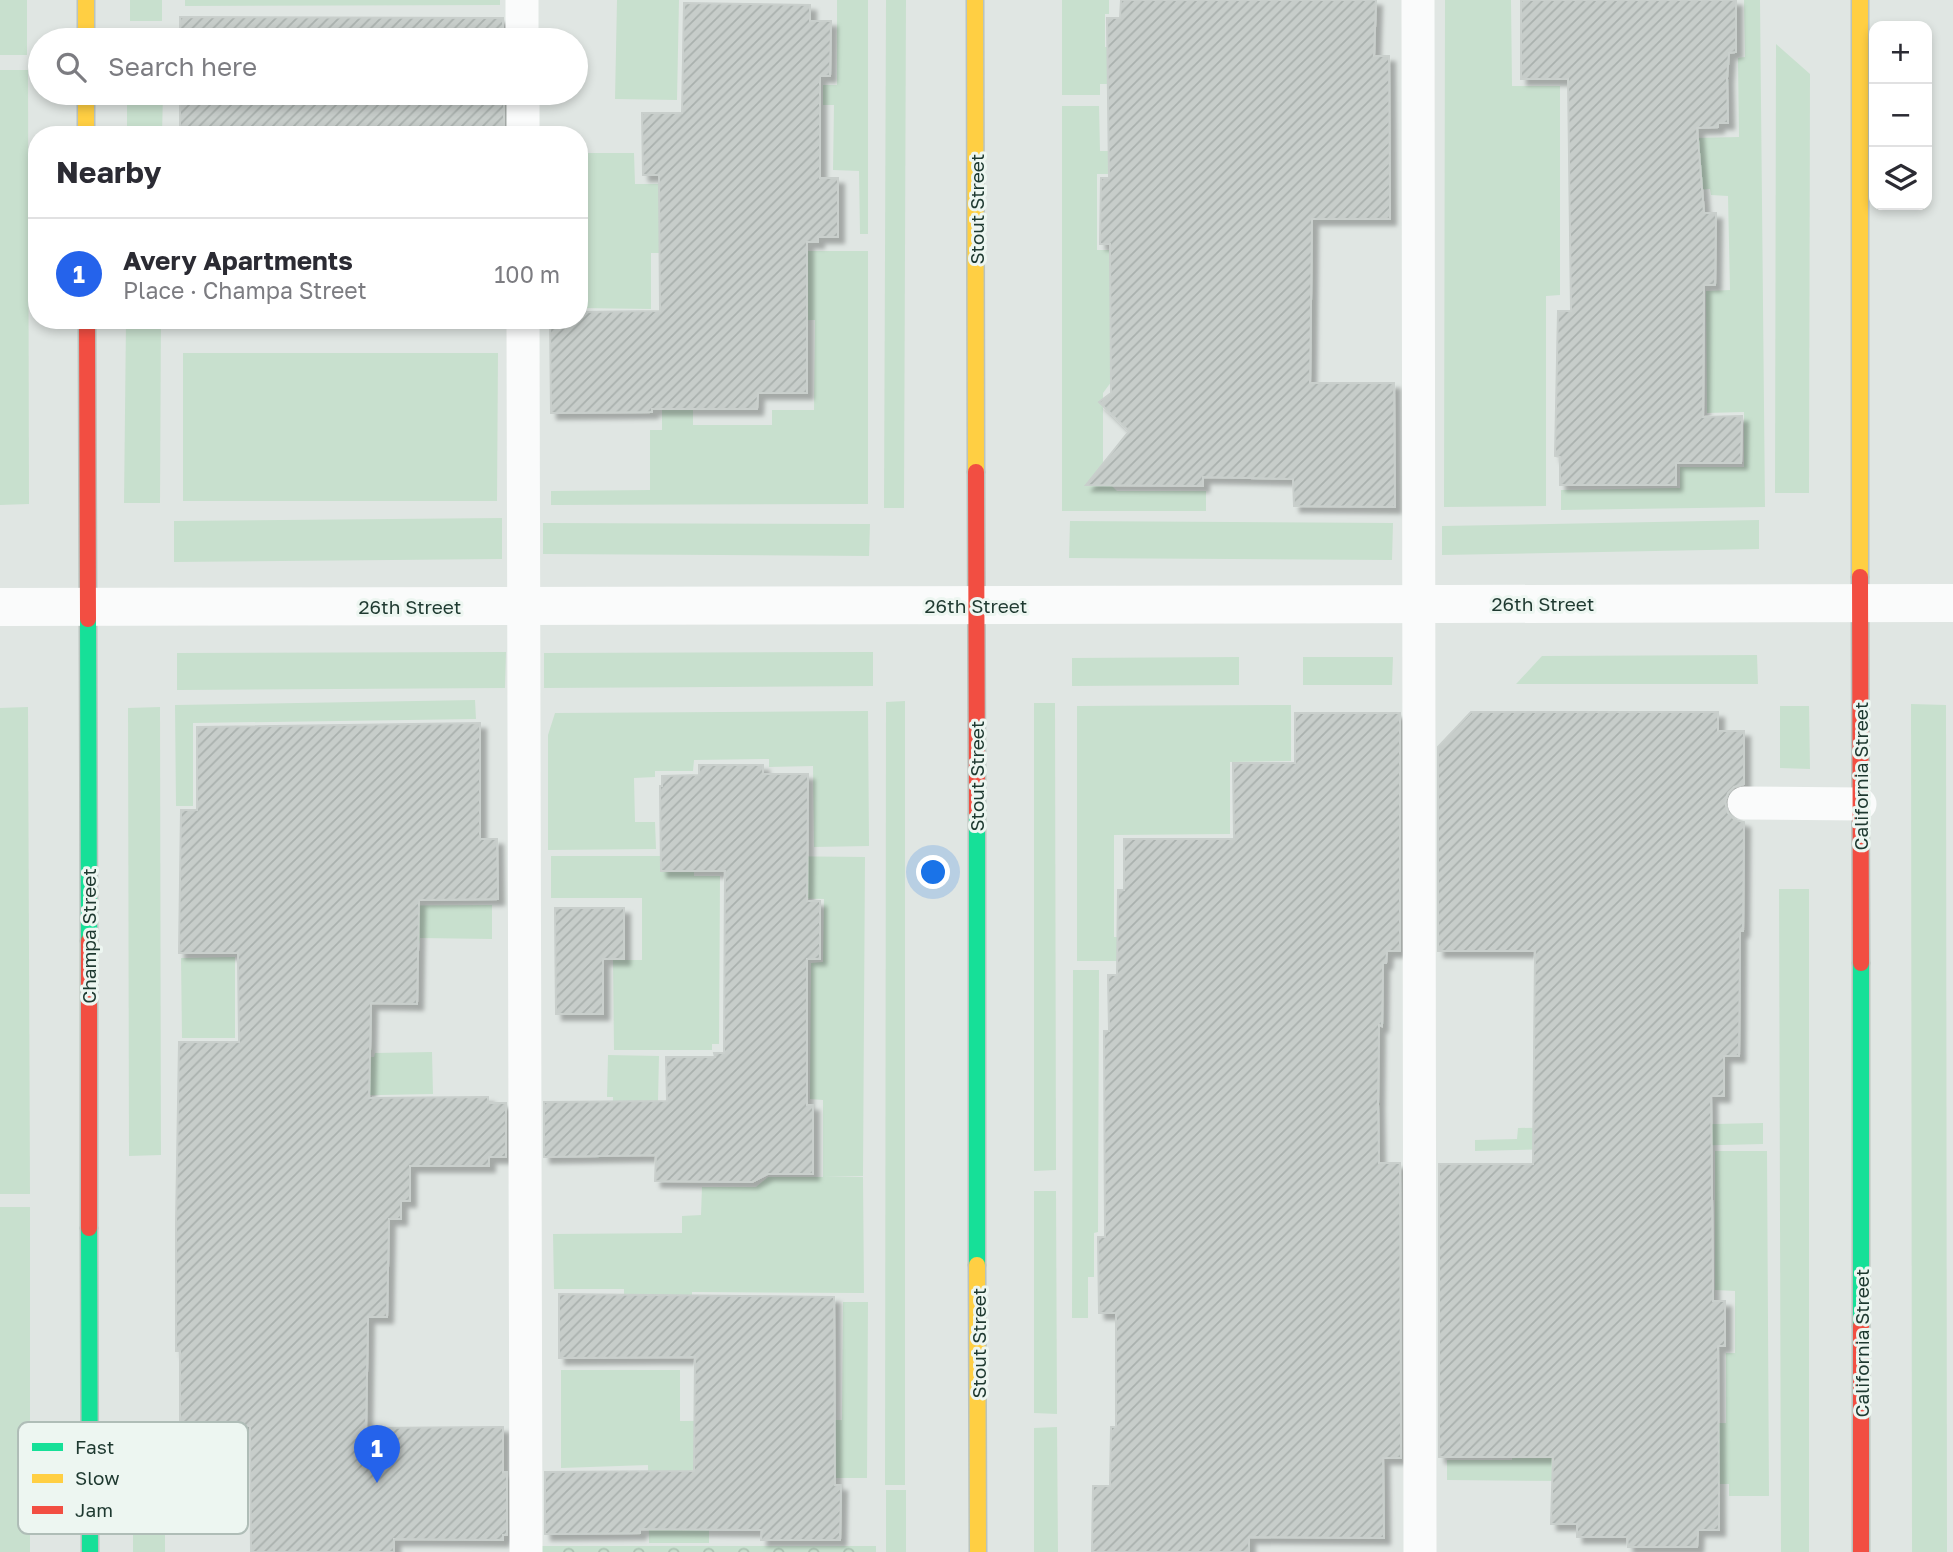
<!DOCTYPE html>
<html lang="en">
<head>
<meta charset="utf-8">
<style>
	:root { --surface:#fff; --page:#f2f2f3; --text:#2b2b33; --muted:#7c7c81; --line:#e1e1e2; --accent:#2563eb }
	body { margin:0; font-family:"Golos Text",sans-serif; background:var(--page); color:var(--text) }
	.controls { position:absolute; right:21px; top:21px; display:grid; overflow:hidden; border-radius:14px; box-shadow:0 4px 10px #0003 }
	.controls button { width:63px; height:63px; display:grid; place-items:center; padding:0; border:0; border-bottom:2px solid var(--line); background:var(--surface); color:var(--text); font:35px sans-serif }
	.you { position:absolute; left:934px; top:873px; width:24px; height:24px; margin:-18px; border:5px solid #fff; border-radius:50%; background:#1a73e8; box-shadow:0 0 0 10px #1a73e833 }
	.badge { display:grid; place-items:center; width:46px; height:46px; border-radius:50%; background:var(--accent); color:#fff; font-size:23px; font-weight:700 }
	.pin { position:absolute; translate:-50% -58px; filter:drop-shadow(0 2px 4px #0008) }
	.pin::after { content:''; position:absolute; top:37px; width:24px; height:21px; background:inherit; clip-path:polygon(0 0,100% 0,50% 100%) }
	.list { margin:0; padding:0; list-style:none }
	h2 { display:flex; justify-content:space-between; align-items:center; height:91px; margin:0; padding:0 28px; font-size:30px }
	h2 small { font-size:23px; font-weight:400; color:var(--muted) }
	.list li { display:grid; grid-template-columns:46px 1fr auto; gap:21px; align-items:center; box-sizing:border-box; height:112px; padding:0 28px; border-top:2px solid var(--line) }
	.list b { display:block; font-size:26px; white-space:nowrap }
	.list p { margin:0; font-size:23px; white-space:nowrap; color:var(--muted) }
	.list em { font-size:23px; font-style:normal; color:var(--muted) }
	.icon { flex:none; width:38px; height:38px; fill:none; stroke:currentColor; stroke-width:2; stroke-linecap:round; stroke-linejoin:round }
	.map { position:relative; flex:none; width:1953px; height:1552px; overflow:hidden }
	.search { position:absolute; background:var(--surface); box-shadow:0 4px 10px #0003; left:28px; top:28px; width:560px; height:77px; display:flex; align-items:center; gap:18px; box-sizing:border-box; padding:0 24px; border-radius:38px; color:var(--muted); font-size:26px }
	.panel { position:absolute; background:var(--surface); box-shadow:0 4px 10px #0003; left:28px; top:126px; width:560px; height:203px; border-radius:28px }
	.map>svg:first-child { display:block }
</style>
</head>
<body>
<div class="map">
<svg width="1953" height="1552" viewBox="0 0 1953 1552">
	<defs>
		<pattern id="park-crowns" width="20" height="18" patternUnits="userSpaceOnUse" patternTransform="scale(1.75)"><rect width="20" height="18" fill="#c8e0ce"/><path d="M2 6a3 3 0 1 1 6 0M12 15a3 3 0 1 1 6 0" fill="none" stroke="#abc1b1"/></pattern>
		<pattern id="building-hatch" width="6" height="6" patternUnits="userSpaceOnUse" patternTransform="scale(1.75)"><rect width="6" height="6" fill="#c7cdca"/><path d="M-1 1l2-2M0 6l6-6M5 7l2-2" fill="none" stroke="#aab1ae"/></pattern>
		<filter id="shadow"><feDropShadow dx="6" dy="6" stdDeviation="2" flood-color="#0004"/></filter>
	</defs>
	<rect width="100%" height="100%" fill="#e0e6e3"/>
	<g fill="#c8e0ce">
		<rect x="0" y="0" width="27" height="55"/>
		<rect x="130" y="0" width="32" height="21"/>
		<path d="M 185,0 L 500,0 L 500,5 L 185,6 Z"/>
		<path d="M 617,0 L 679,0 L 677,100 L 615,99 Z"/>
		<path d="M 837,0 L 868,0 L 868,234 L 860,234 L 859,171 L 833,170 L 834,105 L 823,105 L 823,85 L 837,85 Z"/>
		<path d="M 886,0 L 906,0 L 904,508 L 884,508 Z"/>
		<path d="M 1062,0 L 1109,0 L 1109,14 L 1105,14 L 1105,47 L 1117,48 L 1117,84 L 1100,84 L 1100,95 L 1062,95 Z"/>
		<path d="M 1445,0 L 1511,0 L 1512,86 L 1560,86 L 1560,295 L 1546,296 L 1546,506 L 1444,507 Z"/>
		<path d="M 1744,0 L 1760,0 L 1765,507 L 1561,510 L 1561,490 L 1680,488 L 1680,467 L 1744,467 L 1744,412 L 1707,413 L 1706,291 L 1730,290 L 1728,196 L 1711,195 L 1710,189 L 1694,190 L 1694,138 L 1739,137 L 1738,58 L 1745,57 Z"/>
		<path d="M 1776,44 L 1810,74 L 1809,493 L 1775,493 Z"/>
		<path d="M 0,70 L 28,70 L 29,504 L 0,505 Z"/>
		<path d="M 127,93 L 163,93 L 162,135 L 127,135 Z"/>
		<path d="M 1062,106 L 1099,106 L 1100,151 L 1113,151 L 1113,174 L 1097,174 L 1097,250 L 1120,250 L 1120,370 L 1103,393 L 1103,477 L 1117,491 L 1206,491 L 1206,511 L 1062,511 Z"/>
		<path d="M 579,153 L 634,153 L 635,184 L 714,184 L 713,253 L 651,253 L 651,309 L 579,308 Z"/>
		<path d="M 719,251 L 868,251 L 868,504 L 551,505 L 551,491 L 650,490 L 650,430 L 662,430 L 662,410 L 693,410 L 693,425 L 772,425 L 772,410 L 814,410 L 815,320 L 764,321 Z"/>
		<path d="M 126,320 L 161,320 L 160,503 L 124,503 Z"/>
		<path d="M 183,353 L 498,353 L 497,501 L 183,501 Z"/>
		<path d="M 502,518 L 502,559 L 174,562 L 174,521 Z"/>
		<path d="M 1759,520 L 1759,549 L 1442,555 L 1442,526 Z"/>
		<path d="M 1070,521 L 1393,523 L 1392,560 L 1069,558 Z"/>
		<path d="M 543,523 L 870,524 L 869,556 L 543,554 Z"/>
		<path d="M 506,652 L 505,688 L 177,690 L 177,653 Z"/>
		<path d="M 873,652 L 873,686 L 544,688 L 544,653 Z"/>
		<path d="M 1757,655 L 1758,684 L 1516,684 L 1542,656 Z"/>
		<path d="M 1239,657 L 1239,685 L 1072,686 L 1072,658 Z"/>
		<path d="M 1303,657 L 1393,657 L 1392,685 L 1303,685 Z"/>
		<path d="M 475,700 L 476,719 L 193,723 L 193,806 L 176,806 L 175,705 Z"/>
		<path d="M 905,701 L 905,1485 L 885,1485 L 886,702 Z"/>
		<path d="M 1034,703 L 1055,703 L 1056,1170 L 1034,1171 Z"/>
		<path d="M 1911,704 L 1946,705 L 1947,1552 L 1912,1552 Z"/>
		<path d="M 1291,705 L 1291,761 L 1230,762 L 1230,834 L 1114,835 L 1114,937 L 1165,937 L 1174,961 L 1077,961 L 1077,706 Z"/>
		<path d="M 1780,706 L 1809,706 L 1810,769 L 1780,768 Z"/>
		<path d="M 28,707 L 30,1194 L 0,1194 L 0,708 Z"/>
		<path d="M 160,707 L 161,1155 L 129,1156 L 128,708 Z"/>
		<path d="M 868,711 L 869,846 L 814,847 L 813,766 L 769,767 L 769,759 L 694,760 L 693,771 L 655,771 L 655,777 L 634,778 L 635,822 L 655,822 L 656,849 L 548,850 L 548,735 L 555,713 Z"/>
		<path d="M 551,856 L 694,856 L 694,876 L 720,876 L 719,1044 L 712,1044 L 712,1050 L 614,1050 L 613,960 L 642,960 L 642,898 L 551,898 Z"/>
		<path d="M 768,856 L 865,857 L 863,1176 L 824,1176 L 863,1177 L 864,1293 L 692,1292 L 692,1358 L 624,1357 L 624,1289 L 554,1289 L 553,1234 L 682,1233 L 682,1216 L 701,1215 L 702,1187 L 756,1187 L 768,1177 L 823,1177 L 823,1100 L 810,1099 L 811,963 L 823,962 L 824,899 L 727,897 Z"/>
		<path d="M 1779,889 L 1809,889 L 1809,1552 L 1781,1552 Z"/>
		<path d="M 492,905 L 492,939 L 420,938 L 419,944 L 409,944 L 328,906 Z"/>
		<path d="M 235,957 L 235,1038 L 182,1038 L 181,958 Z"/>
		<path d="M 1073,970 L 1099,970 L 1098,1232 L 1094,1233 L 1094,1277 L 1088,1277 L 1088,1318 L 1072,1318 Z"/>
		<path d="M 432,1052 L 433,1094 L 329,1096 L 338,1058 L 374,1057 L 375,1053 Z"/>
		<path d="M 608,1055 L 659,1056 L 658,1101 L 633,1102 L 612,1155 L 613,1097 L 607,1097 Z"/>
		<path d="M 1763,1123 L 1763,1144 L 1475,1151 L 1475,1140 L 1517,1139 L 1518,1128 Z"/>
		<path d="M 1715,1151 L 1767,1151 L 1769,1496 L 1729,1496 L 1729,1484 L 1717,1484 L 1717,1423 L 1726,1423 L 1726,1353 L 1735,1353 L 1735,1291 L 1715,1290 Z"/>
		<path d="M 1034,1191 L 1056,1191 L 1057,1414 L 1034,1413 Z"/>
		<rect x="0" y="1207" width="30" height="345"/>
		<path d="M 843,1302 L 868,1302 L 867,1478 L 709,1478 L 709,1543 L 649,1543 L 648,1465 L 561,1468 L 561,1370 L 680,1370 L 680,1421 L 842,1420 Z"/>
		<path d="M 1540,1420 L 1570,1481 L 1447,1480 L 1447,1460 L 1512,1460 L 1512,1424 Z"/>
		<path d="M 1057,1427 L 1058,1552 L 1034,1552 L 1034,1428 Z"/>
		<rect x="886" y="1490" width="20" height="62"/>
		<rect x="133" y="1507" width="32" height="45"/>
	</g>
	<path fill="url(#park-crowns)" d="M 541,1546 L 876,1546 L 876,1552 L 540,1552 Z"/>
	<g fill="url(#building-hatch)" stroke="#c9cfcc" stroke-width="2" filter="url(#shadow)">
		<path d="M 1121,0 L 1376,0 L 1374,56 L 1389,56 L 1390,219 L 1312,219 L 1310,383 L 1394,383 L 1395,507 L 1294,506 L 1293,479 L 1203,477 L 1203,486 L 1086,485 L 1129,431 L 1099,402 L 1111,393 L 1110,244 L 1100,244 L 1101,178 L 1109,178 L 1107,18 L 1120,18 Z"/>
		<path d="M 1521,0 L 1736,0 L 1736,52 L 1729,53 L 1727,78 L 1728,123 L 1718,123 L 1718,127 L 1697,128 L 1704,213 L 1716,213 L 1715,285 L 1704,285 L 1703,417 L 1742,416 L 1741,463 L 1676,463 L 1676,485 L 1560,485 L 1560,457 L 1555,456 L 1558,311 L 1571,311 L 1568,79 L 1521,79 Z"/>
		<path d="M 684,3 L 810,5 L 810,21 L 831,21 L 830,76 L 820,76 L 820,178 L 838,178 L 838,237 L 818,237 L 818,242 L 807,242 L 807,393 L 758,393 L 757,409 L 652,409 L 652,412 L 551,413 L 550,320 L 579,320 L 579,312 L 660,311 L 659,175 L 643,175 L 642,113 L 682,113 Z"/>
		<path d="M 180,17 L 503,18 L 503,40 L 180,40 Z"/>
		<rect x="180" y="93" width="324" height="42"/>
		<path d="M 1471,712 L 1718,712 L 1718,731 L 1744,731 L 1744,784 L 1734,787 L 1728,793 L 1725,802 L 1728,813 L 1735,820 L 1744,822 L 1743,931 L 1740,931 L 1739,1056 L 1724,1056 L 1724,1096 L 1711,1096 L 1713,1301 L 1725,1301 L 1725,1346 L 1718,1346 L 1719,1530 L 1698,1530 L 1697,1547 L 1628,1547 L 1627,1537 L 1577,1537 L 1577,1524 L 1551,1524 L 1553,1457 L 1439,1457 L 1439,1164 L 1533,1164 L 1535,951 L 1438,951 L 1438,747 Z"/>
		<path d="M 1295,713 L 1400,713 L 1400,951 L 1387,951 L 1386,963 L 1383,963 L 1382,1026 L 1379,1025 L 1378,1104 L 1379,1163 L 1400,1163 L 1401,1458 L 1383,1458 L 1384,1538 L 1249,1537 L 1249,1552 L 1092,1552 L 1093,1486 L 1110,1486 L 1111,1427 L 1116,1427 L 1116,1313 L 1099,1313 L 1098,1237 L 1105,1237 L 1104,1031 L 1109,1031 L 1108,975 L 1117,975 L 1118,890 L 1124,890 L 1124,839 L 1234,839 L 1233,763 L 1295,763 Z"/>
		<path d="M 480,723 L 480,839 L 497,839 L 498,899 L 419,900 L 417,1004 L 371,1003 L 369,1098 L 488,1097 L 488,1103 L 506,1103 L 506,1157 L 489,1157 L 489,1166 L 410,1166 L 410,1201 L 401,1201 L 401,1219 L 389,1219 L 387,1317 L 368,1317 L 366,1428 L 503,1427 L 503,1472 L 507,1472 L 507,1535 L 503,1535 L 503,1540 L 394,1539 L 394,1552 L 251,1552 L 250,1426 L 180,1426 L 180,1351 L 176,1351 L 176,1225 L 179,1042 L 239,1042 L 238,953 L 179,953 L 181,810 L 197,810 L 197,727 Z"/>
		<path d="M 699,765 L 763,765 L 763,774 L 808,774 L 807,901 L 820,901 L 820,959 L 807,959 L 807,1105 L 813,1105 L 813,1174 L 767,1174 L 752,1182 L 655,1181 L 656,1155 L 544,1157 L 544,1102 L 667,1101 L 666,1057 L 715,1057 L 714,1053 L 724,1053 L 725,871 L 661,871 L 660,786 L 662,786 L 662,776 L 699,775 Z"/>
		<path d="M 555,908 L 624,908 L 624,959 L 603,959 L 603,1014 L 556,1014 Z"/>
		<path d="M 559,1294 L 834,1297 L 835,1485 L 841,1485 L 840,1540 L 761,1540 L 762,1530 L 640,1529 L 640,1533 L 545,1534 L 545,1472 L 694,1471 L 695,1357 L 559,1358 Z"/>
	</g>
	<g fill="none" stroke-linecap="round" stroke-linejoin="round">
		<defs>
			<g id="fast">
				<path d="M 88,619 L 89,941"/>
				<path d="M 977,814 L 977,1265"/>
				<path d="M 1861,963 L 1861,1326"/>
				<path d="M 89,1228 L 90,1552"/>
			</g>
			<g id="slow">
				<path d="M 86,0 L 86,40"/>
				<path d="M 975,0 L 976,472"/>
				<path d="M 1860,0 L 1860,577"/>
				<path d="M 86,93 L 86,135"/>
				<path d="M 977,1265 L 978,1552"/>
			</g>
			<g id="jam">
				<path d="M 87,320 L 88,619"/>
				<path d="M 976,472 L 977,814"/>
				<path d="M 1860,577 L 1861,963"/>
				<path d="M 89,941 L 89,1228"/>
				<path d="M 1861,1326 L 1861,1552"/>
			</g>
		</defs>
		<use href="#fast" stroke="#b9c3be" stroke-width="19"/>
		<use href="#slow" stroke="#b9c3be" stroke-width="19"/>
		<use href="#jam" stroke="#b9c3be" stroke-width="19"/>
		<g stroke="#fafbfb" stroke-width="33">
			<path d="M 522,0 L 522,40"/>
			<path d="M 1418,0 L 1420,1552"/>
			<path d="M 523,93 L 523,135"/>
			<path d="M 523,320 L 526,1552"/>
			<path d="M 1744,803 L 1860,804"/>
		</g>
		<path stroke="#fafbfb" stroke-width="38" d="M 0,607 L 1953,603"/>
		<use href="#fast" stroke="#16e098" stroke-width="16"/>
		<use href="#slow" stroke="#ffcf43" stroke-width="16"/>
		<use href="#jam" stroke="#f24e42" stroke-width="16"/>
	</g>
	<g text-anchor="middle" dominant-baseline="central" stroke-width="6" stroke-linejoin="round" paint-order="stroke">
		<g font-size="19" fill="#1e3930" stroke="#edf6f1">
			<text transform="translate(976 209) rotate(-90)">Stout Street</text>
			<text x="1543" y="603">26th Street</text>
			<text x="976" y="605">26th Street</text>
			<text x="410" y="606">26th Street</text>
			<text transform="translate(976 776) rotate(-90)">Stout Street</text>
			<text transform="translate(1860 776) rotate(-90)">California Street</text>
			<text transform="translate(88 936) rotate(-90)">Champa Street</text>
			<text transform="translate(978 1343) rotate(-90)">Stout Street</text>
			<text transform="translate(1861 1343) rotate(-90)">California Street</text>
		</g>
	</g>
	<rect x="18" y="1422" width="230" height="112" rx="10" fill="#edf6f1" stroke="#afbdb7" stroke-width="2"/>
	<rect x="32" y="1443" width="31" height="8" fill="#16e098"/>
	<rect x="32" y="1474" width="31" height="9" fill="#ffcf43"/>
	<rect x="32" y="1506" width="31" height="8" fill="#f24e42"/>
	<g font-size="19" fill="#1e3930">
		<text x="75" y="1454">Fast</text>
		<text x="75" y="1485">Slow</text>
		<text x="75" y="1517">Jam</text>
	</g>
</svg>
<div class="controls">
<button>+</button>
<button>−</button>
<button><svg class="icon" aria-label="layers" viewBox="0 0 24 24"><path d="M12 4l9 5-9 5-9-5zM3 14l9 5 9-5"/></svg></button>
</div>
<div class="you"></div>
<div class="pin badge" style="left:377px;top:1483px">1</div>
<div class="search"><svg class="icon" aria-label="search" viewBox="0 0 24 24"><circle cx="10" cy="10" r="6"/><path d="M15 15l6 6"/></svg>Search here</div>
<section class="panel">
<h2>Nearby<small></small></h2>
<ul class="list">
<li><span class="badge">1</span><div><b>Avery Apartments</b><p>Place · Champa Street</p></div><em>100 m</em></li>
</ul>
</section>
</div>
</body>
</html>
